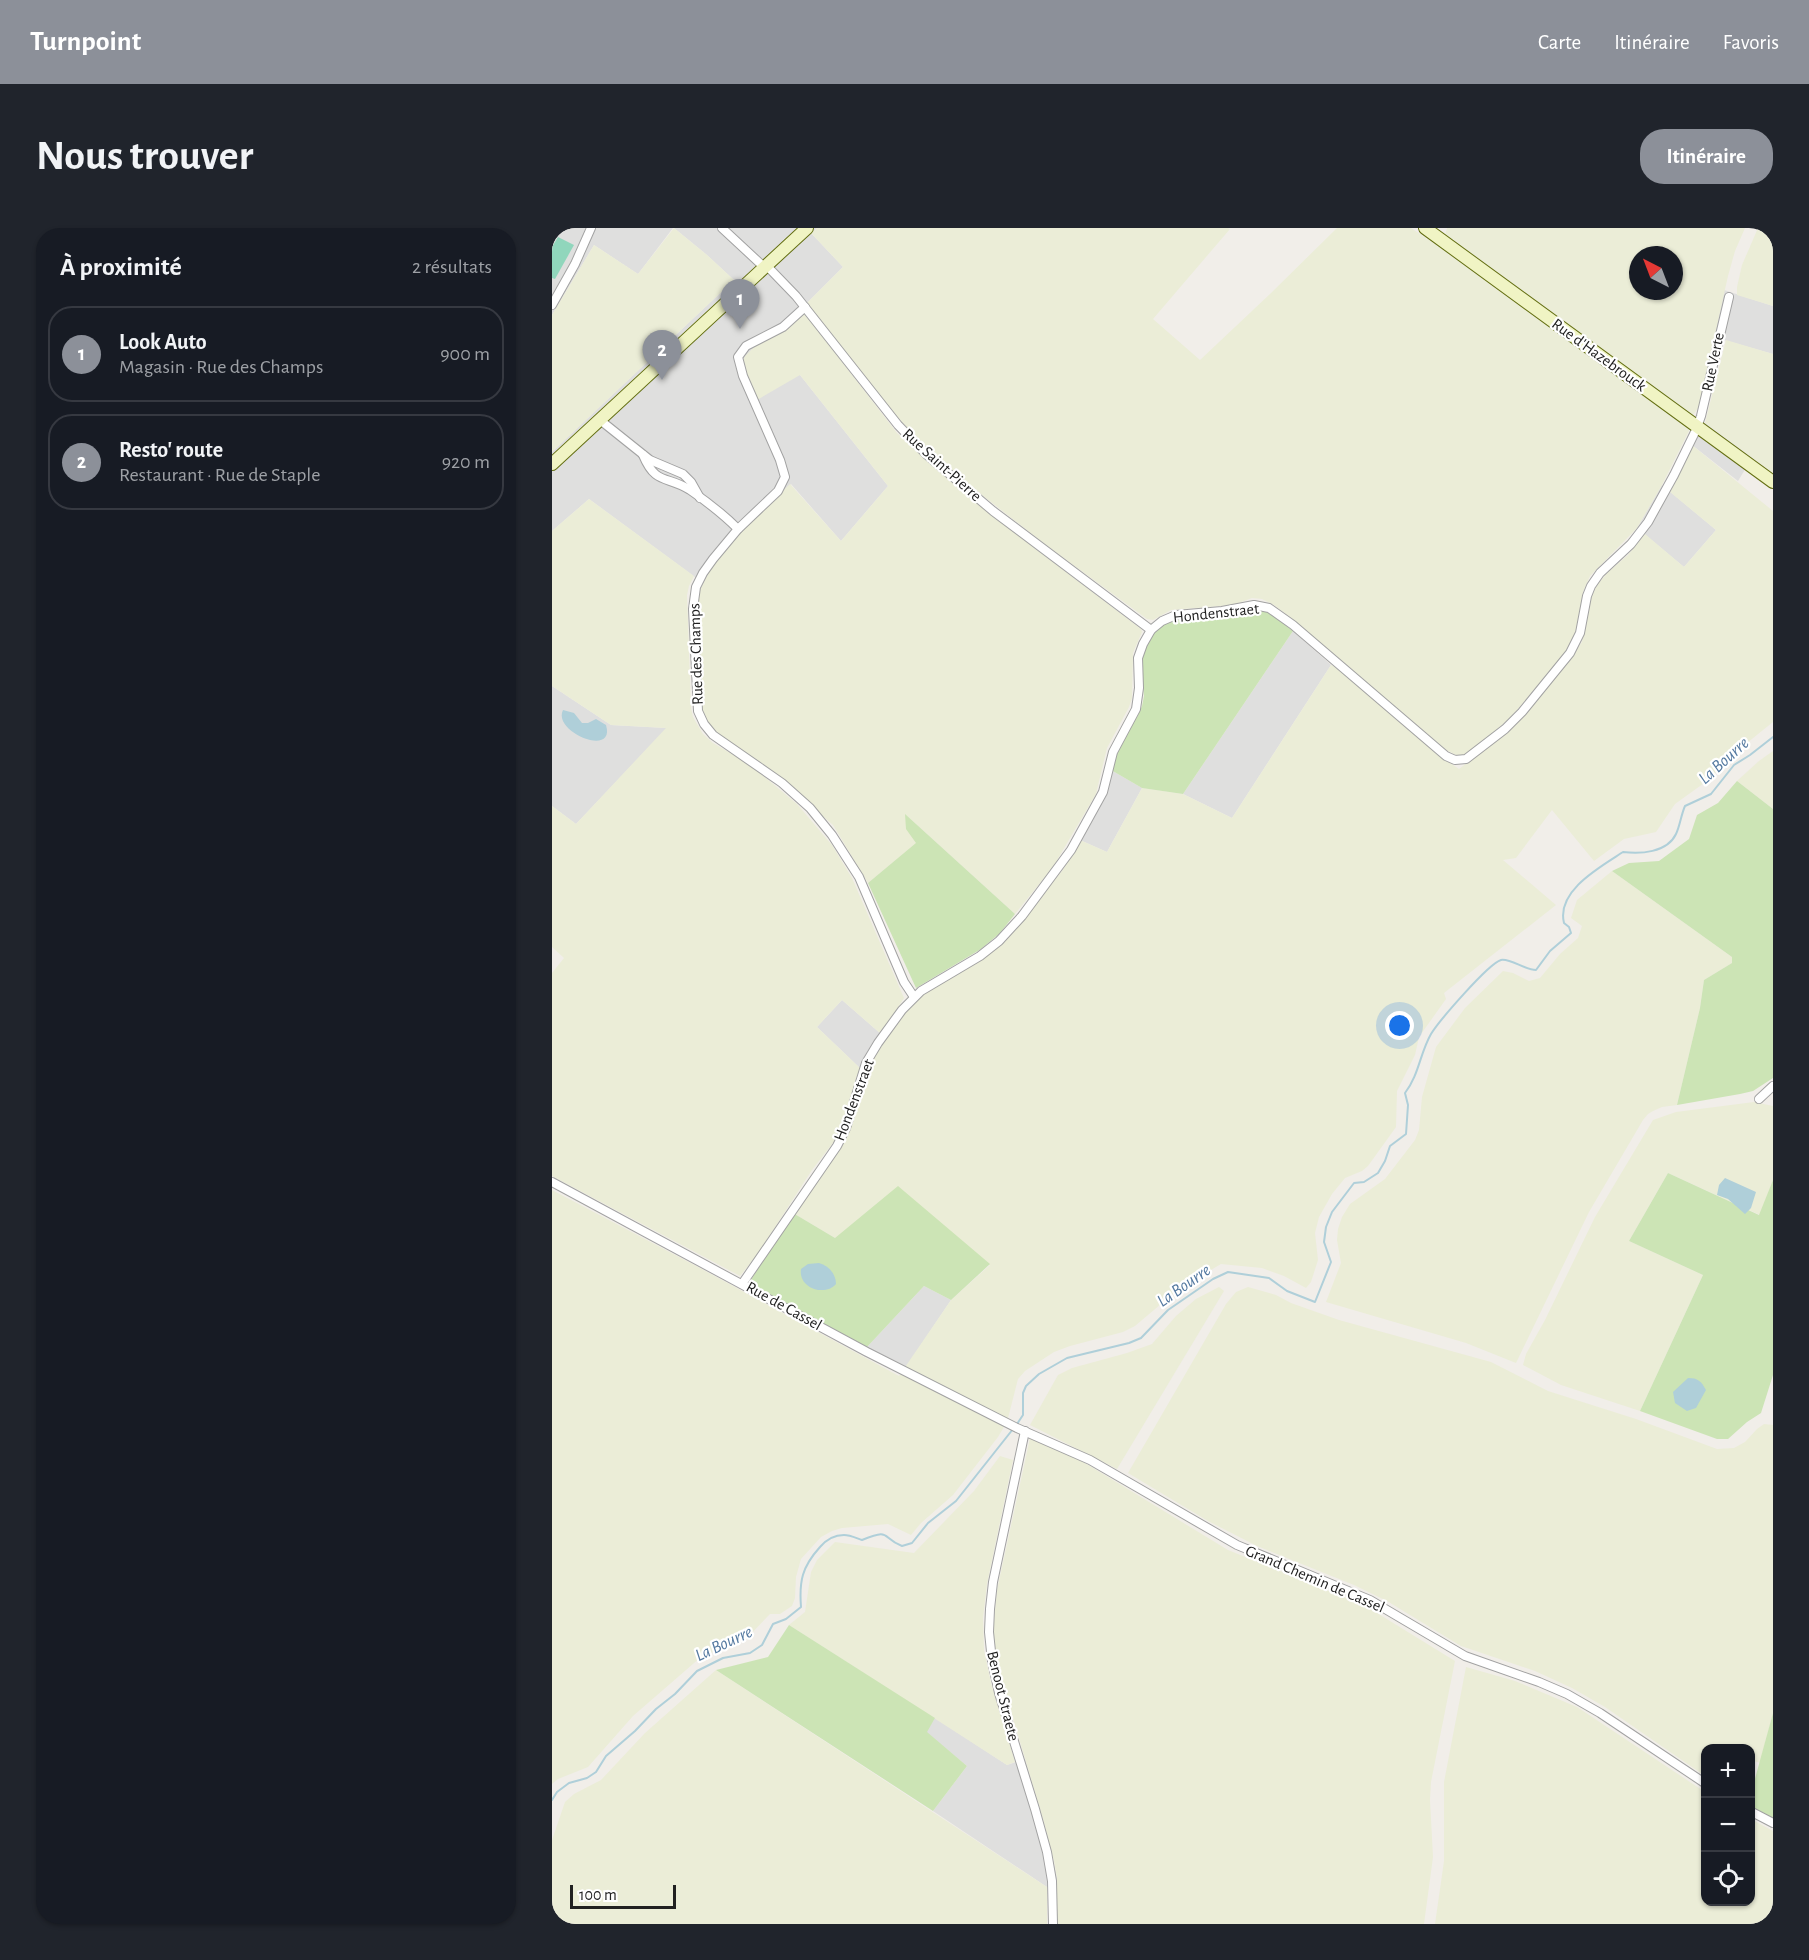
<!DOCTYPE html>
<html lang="fr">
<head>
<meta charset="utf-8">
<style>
	:root { --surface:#171b24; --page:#20242c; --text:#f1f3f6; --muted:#9ea1a6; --line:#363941; --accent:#8c9099 }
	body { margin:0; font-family:"Alegreya Sans",sans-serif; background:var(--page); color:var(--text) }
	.controls { position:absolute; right:18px; bottom:18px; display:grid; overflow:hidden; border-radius:12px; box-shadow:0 2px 4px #0004 }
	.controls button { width:54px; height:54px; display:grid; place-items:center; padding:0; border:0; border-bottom:2px solid var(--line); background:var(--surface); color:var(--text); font:30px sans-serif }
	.compass { position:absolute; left:1077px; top:18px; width:54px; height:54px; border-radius:50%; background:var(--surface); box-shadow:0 2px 4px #0004; rotate:318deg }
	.scale { position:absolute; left:18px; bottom:15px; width:106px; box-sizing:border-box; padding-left:6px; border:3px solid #212121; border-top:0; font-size:16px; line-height:21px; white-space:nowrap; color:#212121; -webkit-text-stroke:4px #fff; paint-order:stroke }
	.you { position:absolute; left:848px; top:798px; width:21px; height:21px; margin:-15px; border:4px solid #fff; border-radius:50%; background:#1a73e8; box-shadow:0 0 0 9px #1a73e833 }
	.badge { display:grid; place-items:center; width:39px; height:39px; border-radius:50%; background:var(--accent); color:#fff; font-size:20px; font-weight:700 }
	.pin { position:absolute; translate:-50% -50px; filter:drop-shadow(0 2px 3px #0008) }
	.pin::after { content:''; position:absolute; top:32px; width:21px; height:18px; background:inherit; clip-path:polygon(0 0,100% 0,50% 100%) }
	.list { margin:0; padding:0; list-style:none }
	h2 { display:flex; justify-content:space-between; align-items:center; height:78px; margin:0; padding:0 24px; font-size:26px }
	h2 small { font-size:20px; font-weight:400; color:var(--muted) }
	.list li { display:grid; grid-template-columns:39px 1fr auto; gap:18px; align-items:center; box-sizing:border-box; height:96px; margin:0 12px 12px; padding:0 12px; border:2px solid var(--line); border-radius:24px }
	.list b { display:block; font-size:22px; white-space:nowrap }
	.list p { margin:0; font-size:20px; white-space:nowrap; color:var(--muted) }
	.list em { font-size:20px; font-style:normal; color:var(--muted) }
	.icon { flex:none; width:33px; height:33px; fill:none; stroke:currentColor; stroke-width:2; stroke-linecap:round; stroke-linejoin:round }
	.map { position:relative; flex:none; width:1221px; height:1696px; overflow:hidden; border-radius:24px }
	header { display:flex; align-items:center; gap:36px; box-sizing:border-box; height:84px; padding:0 30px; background:var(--accent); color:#fff }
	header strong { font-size:28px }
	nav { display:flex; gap:33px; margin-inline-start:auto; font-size:21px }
	.intro { display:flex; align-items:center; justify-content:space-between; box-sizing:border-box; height:144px; padding:0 36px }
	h1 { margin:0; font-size:42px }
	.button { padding:15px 27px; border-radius:24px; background:var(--accent); color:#fff; font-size:21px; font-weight:700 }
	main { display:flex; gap:36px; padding:0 36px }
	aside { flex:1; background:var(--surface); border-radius:24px; box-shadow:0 2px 4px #0004 }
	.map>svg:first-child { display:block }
</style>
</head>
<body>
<header>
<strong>Turnpoint</strong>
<nav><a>Carte</a><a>Itinéraire</a><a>Favoris</a></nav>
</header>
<div class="intro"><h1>Nous trouver</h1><a class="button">Itinéraire</a></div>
<main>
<aside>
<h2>À proximité<small>2 résultats</small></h2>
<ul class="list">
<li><span class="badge">1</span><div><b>Look Auto</b><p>Magasin · Rue des Champs</p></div><em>900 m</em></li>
<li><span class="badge">2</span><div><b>Resto' route</b><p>Restaurant · Rue de Staple</p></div><em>920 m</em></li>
</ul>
</aside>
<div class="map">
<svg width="1221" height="1696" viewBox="0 0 1221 1696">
	<rect width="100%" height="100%" fill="#f1eee9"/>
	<g fill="#dfdfde">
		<path d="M 0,0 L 121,0 L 86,46 L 42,17 L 0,87 Z"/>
		<path d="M 122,0 L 265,0 L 259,5 L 291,39 L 255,75 L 260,81 L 233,102 L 248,147 L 336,258 L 289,313 L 239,256 L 151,355 L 37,271 L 0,303 L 0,224 L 182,52 L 155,27 Z"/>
		<path d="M 1172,62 L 1221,78 L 1221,126 L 1161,109 Z"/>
		<path d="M 1153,195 L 1200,230 L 1186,253 L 1140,217 Z"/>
		<path d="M 1110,257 L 1164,302 L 1132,339 L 1085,300 Z"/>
		<path d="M 741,403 L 779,437 L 680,590 L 631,566 Z"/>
		<path d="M 0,458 L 59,497 L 115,500 L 24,596 L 0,578 Z"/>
		<path d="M 559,542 L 590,560 L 555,624 L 528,612 Z"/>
		<path d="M 290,772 L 329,806 L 309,841 L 265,799 Z"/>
		<path d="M 372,1058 L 399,1072 L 354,1139 L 315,1119 Z"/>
		<path d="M 383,1490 L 455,1537 L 473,1531 L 498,1618 L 505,1650 L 506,1662 L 495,1659 L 381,1583 L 415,1538 L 374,1504 Z"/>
	</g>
	<g fill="#ebedd7" fill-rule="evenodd">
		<path d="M 122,0 L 155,27 L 182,52 L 0,224 L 0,87 L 42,17 L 86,46 Z"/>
		<path d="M 265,0 L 676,0 L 678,1 L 601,91 L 648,132 L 718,66 L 785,0 L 859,0 L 909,33 L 1137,198 L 1137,203 L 1110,257 L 1085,300 L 1038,348 L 1031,364 L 1027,398 L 1019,415 L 1007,433 L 958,490 L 922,521 L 914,526 L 906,528 L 894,522 L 738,389 L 722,377 L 710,371 L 700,370 L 681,377 L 619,382 L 601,392 L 595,391 L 494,317 L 398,242 L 362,208 L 336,178 L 255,75 L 291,39 L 259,5 Z"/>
		<path d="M 895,0 L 1193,0 L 1183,23 L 1176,48 L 1147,179 L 1141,187 L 907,18 L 893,7 ZM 1086,27 L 1122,27 L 1122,63 L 1086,63 Z"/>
		<path d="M 1206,0 L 1221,0 L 1221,78 L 1185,67 L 1185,59 L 1190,37 Z"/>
		<path d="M 253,86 L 345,205 L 421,271 L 489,325 L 589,401 L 590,404 L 581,425 L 580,470 L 577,479 L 555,520 L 544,566 L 501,639 L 463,686 L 354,587 L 365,615 L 316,655 L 281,597 L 222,546 L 164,506 L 152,492 L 149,482 L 145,381 L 148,362 L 161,336 L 186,306 L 238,256 L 289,313 L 336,258 L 248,147 L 205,172 L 190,135 L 193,128 L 205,116 L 233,102 Z"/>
		<path d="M 1174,112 L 1221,126 L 1221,245 L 1153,195 Z"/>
		<path d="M 1140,217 L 1221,283 L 1221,494 L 1190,519 L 1155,553 L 1123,576 L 1104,604 L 1072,611 L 1042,633 L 1000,582 L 964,630 L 951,632 L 1004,677 L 892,765 L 894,771 L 867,809 L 863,827 L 845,863 L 844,899 L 816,938 L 810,943 L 793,950 L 780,966 L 767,989 L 763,1005 L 766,1032 L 759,1054 L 754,1060 L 732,1048 L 710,1040 L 669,1036 L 628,1060 L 583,1098 L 571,1104 L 518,1118 L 502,1124 L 473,1143 L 466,1151 L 455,1194 L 446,1209 L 401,1267 L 369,1295 L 359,1307 L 336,1296 L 290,1300 L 280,1303 L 269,1309 L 249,1331 L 244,1349 L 243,1370 L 240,1378 L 228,1386 L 218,1386 L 195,1410 L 149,1429 L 81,1488 L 36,1539 L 6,1551 L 0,1556 L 0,962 L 146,1039 L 347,1148 L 399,1072 L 438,1037 L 283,1010 L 241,985 L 285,920 L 311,850 L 331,814 L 358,777 L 377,762 L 429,731 L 451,715 L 510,643 L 528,612 L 555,624 L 590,560 L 631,566 L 680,590 L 779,437 L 784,439 L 885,526 L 907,541 L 937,518 L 1018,431 L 1030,414 L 1038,372 L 1045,357 L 1056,344 L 1076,327 L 1093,306 L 1132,339 L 1164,302 L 1118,264 Z"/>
		<path d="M 37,271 L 142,348 L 137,358 L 135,367 L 139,480 L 141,489 L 151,506 L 161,515 L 197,536 L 245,576 L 280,617 L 300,650 L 352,770 L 329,806 L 290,772 L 265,799 L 309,841 L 305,847 L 293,891 L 284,911 L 260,942 L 205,1027 L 188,1048 L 0,948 L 0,745 L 12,730 L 0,719 L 0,578 L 24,596 L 114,500 L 59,497 L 0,458 L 0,303 Z"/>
		<path d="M 1221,523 L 1221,581 L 1185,553 L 1207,533 Z"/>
		<path d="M 1060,643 L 1180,729 L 1180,735 L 1152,752 L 1148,780 L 1125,877 L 1110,879 L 1101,883 L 1096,886 L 1091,892 L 1037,984 L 964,1135 L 914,1115 L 774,1074 L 789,1035 L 785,1012 L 786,1001 L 790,989 L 798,976 L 833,951 L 863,912 L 867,902 L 870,869 L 884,819 L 913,780 L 951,743 L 961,745 L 977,753 L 988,750 L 1008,726 L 1026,710 L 1030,698 L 1019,690 L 1025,672 Z"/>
		<path d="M 1202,874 L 1221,878 L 1221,952 L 1208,987 L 1116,945 L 1077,1013 L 1151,1047 L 1088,1183 L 1009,1157 L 971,1137 L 974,1126 L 993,1092 L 1043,989 L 1101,892 L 1124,884 Z"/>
		<path d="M 667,1059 L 672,1063 L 565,1241 L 478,1197 L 506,1147 L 520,1140 L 575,1125 L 600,1116 L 624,1088 L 644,1071 Z"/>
		<path d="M 696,1059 L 724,1067 L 739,1075 L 787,1092 L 939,1134 L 996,1163 L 1084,1191 L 1165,1221 L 1182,1220 L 1193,1214 L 1205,1201 L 1212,1196 L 1221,1197 L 1221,1485 L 1208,1535 L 1199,1532 L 1198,1520 L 1154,1520 L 1153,1548 L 1053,1479 L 1020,1460 L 983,1443 L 909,1418 L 835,1373 L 802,1357 L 705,1318 L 656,1293 L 576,1245 L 674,1076 L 684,1064 Z"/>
		<path d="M 478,1210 L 501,1219 L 528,1232 L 676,1322 L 812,1377 L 903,1433 L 879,1554 L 878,1572 L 881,1629 L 872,1696 L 505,1696 L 505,1650 L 502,1633 L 491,1591 L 454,1467 L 443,1422 L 441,1402 L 445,1362 Z"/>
		<path d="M 448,1228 L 461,1232 L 435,1356 L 431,1390 L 432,1422 L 439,1455 L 463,1534 L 455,1537 L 237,1397 L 253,1384 L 259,1344 L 265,1332 L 283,1314 L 362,1325 L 422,1263 Z"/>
		<path d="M 914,1439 L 963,1453 L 1025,1479 L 1153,1564 L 1154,1674 L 1198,1674 L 1199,1591 L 1221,1603 L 1221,1696 L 883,1696 L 892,1633 L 892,1554 Z"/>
		<path d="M 164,1442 L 495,1659 L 495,1696 L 0,1696 L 0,1612 L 13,1574 L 22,1566 L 49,1552 L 93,1505 Z"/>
	</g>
	<g fill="#cce4b5">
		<path d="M 697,381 L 714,382 L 741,403 L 631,566 L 590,560 L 559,542 L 572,508 L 585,489 L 590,478 L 592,468 L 589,437 L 590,428 L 595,414 L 605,400 L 622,390 Z"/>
		<path d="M 1185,553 L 1221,581 L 1221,850 L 1201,863 L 1188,866 L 1125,877 L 1148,780 L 1152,752 L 1180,735 L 1180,729 L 1060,643 L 1077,635 L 1107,633 L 1137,611 L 1145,587 L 1166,575 Z"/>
		<path d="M 353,586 L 463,686 L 448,705 L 429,721 L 364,760 L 316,655 L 364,615 L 354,601 Z"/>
		<path d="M 1116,945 L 1207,987 L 1221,952 L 1221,1147 L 1209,1185 L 1195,1194 L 1176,1211 L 1165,1211 L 1088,1183 L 1151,1047 L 1077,1013 Z"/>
		<path d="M 346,958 L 438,1036 L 399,1072 L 372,1058 L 315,1119 L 197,1055 L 241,985 L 283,1010 Z"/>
		<path d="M 237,1397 L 383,1490 L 375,1504 L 415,1538 L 381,1583 L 164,1442 L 216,1429 Z"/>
		<path d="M 1221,1485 L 1221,1591 L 1199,1579 L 1198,1569 Z"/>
	</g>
	<path fill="#90d6bc" d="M 6,9 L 22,17 L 3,51 L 0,50 L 0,19 Z"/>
	<g fill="#afcfd9">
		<path d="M 11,482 L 22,485 L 30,495 L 36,495 L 44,491 L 54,497 C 64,530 0,504 11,482 Z"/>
		<path d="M 1173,950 L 1204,964 L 1199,980 L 1193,986 L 1176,971 L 1165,967 L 1167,957 Z"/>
		<path d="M 267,1035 C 277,1038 284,1046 284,1056 C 273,1069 246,1060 249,1041 L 256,1036 Z"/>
		<path d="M 1136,1150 C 1146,1150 1149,1153 1154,1162 L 1144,1180 L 1135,1183 L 1123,1175 L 1121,1164 Z"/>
	</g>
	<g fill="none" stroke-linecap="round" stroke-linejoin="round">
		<g stroke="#afcfd9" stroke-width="2">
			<path d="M 465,1196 L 471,1187 L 471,1165 L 474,1158 L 487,1146 L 515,1130 L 577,1115 L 589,1110 L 616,1082 L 661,1051 L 676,1044 L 717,1050 L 735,1063 L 763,1074 L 779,1034 L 772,1014 L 774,999 L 780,984 L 802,955 L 812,954 L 826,945 L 833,933 L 838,918 L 854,906 L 856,877 L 853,865 C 867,847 868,825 879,806 C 887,793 936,736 949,732 C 958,730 973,742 984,742 L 998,723 L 1019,705 L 1017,699 L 1012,695 C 1004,663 1048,639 1071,624 C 1088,626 1115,625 1124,606 C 1128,598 1129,587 1133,578 L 1159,566 L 1182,537 L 1198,527 L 1221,509"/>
			<path d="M 0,1572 L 5,1564 L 17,1555 L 35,1550 L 44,1544 L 54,1528 L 83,1503 L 104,1481 L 123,1466 L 145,1443 L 171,1430 L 198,1425 L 210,1417 L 221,1396 L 234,1391 L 249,1379 C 247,1353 250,1339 268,1319 C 274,1312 282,1307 292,1307 C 298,1307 304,1310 310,1312 C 340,1300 328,1309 350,1318 L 360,1315 L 376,1295 L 404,1273 L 461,1201"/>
		</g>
		<defs>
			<g id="street">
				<path d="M 170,0 L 213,40"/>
				<path d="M 215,38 L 244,68 L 346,197 L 375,227 L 441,283 L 599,402"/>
				<path d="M 0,77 L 23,36 L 39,0"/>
				<path d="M 253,79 L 231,99 L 194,118 L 186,129 L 191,148 L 228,232 L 233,249 L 226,263 L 186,301 L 161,331 L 151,345 L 144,359 L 141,381 L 146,483 L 152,496 L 161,507 L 230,555 L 258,580 L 280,607 L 307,649 L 352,754 L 362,769"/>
				<path d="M 48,192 L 98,232 L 131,246 L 139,254 L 148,270"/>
				<path d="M 91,227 C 104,258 115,247 138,262 C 154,273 172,287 186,301"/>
				<path d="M 1207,871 L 1221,858"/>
				<path d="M 0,954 L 315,1124 L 465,1200 L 538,1232 L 685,1317 L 818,1372 L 913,1428 L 987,1454 L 1015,1466 L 1048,1485 L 1154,1556"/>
				<path d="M 190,1056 L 285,918 L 294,900 L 314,835 L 326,815 L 350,782 L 369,763 L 428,728 L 447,713 L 470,688 L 519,622 L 551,564 L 561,524 L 584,481 L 587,460 L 586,430 L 591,416 L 599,402 L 610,393 L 624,387 L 670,383 L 702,377 L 717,380 L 741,397 L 894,528 L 903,532 L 914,531 L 953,501 L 970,484 L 1018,425 L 1028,405 L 1035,368 L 1039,358 L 1048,345 L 1079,316 L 1096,294 L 1122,247 L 1144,202 L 1149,188 L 1177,69"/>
				<path d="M 473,1203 L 441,1354 L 438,1381 L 437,1404 L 440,1433 L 447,1465 L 483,1581 L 495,1624 L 500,1653 L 501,1696"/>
				<path d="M 1198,1583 L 1221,1595"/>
			</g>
			<g id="secondary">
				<path d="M 873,0 L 1221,254"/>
				<path d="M 0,236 L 255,0"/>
			</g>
		</defs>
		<use href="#street" stroke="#a2a2a2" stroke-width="10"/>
		<use href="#secondary" stroke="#646f12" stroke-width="14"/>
		<use href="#street" stroke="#fff" stroke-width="8"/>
		<use href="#secondary" stroke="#f0f4c4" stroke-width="12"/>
	</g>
	<g text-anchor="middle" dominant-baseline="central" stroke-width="4.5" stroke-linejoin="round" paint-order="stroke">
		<g font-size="16" fill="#212121" stroke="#fff">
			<text transform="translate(1047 127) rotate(36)">Rue d'Hazebrouck</text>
			<text transform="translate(1161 134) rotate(-78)">Rue Verte</text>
			<text transform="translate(390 237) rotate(42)">Rue Saint-Pierre</text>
			<text transform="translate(664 385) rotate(-6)">Hondenstraet</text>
			<text transform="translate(144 426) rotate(-92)">Rue des Champs</text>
			<text transform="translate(302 872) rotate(-69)">Hondenstraet</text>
			<text transform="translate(232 1078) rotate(29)">Rue de Cassel</text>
			<text transform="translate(763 1351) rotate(23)">Grand Chemin de Cassel</text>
			<text transform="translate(451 1468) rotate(76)">Benoot Straete</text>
		</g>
		<g font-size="18" font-style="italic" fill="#5479a0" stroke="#fff">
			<text transform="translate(1172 533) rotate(-42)">La Bourre</text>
			<text transform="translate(632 1058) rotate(-35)">La Bourre</text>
			<text transform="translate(172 1416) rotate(-25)">La Bourre</text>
		</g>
	</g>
</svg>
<div class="controls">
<button>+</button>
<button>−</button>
<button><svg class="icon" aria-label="locate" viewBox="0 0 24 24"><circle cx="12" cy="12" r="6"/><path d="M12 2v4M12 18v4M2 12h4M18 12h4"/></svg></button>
</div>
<svg class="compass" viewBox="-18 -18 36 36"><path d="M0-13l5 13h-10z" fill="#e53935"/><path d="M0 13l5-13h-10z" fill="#9ea1a6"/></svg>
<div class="scale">100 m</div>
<div class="you"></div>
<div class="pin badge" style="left:188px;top:101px">1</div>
<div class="pin badge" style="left:110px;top:152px">2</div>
</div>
</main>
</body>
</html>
